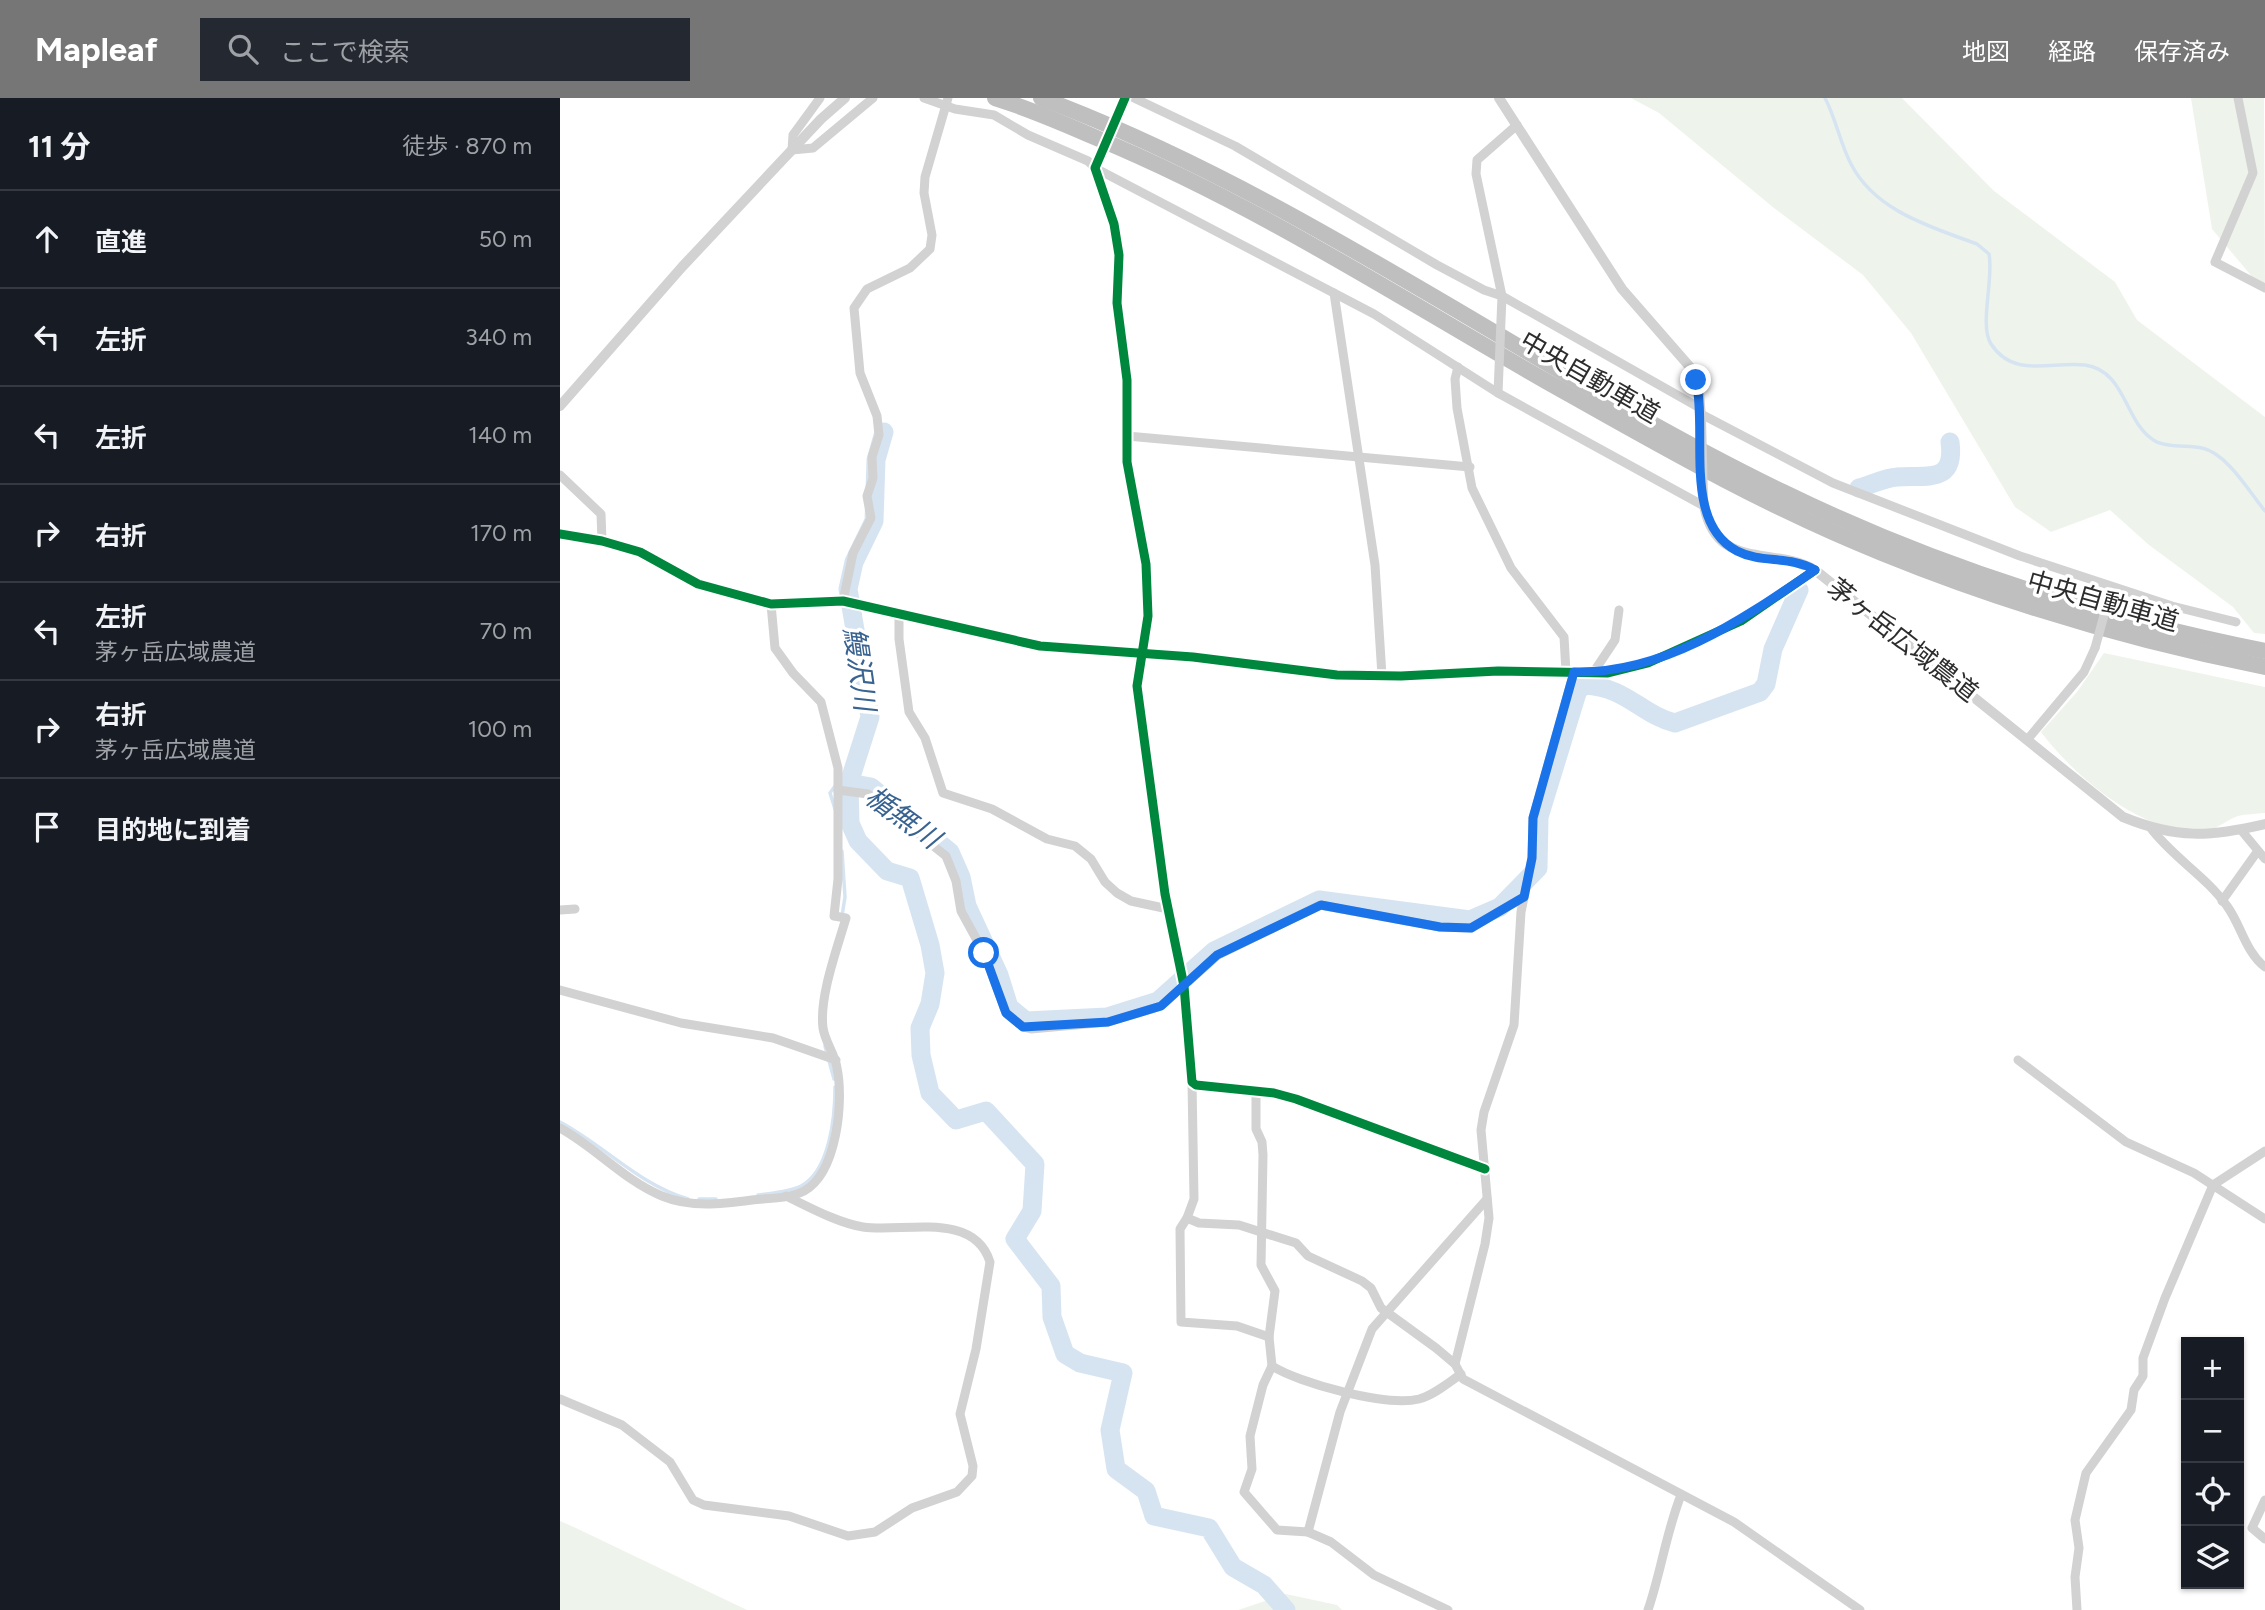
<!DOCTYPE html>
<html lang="ja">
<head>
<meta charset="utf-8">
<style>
	:root { --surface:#171b24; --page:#242831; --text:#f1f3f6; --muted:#9ea1a6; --line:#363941; --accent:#767676 }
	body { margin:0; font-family:Figtree,"Noto Sans JP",sans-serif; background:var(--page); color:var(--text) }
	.controls { position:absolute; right:21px; bottom:21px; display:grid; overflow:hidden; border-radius:0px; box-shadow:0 2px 5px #0004 }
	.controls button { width:63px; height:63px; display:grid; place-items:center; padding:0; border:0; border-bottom:2px solid var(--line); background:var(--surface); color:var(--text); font:35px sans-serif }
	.stop { position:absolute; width:21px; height:21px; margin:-16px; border:5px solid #1a73e8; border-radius:50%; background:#fff }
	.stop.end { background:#1a73e8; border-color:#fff; box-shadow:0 2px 7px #0008 }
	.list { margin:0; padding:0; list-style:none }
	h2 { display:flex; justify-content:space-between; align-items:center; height:91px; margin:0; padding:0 28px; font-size:30px }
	h2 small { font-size:23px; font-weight:400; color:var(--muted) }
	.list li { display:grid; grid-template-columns:46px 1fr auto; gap:21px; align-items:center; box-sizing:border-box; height:98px; padding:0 28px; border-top:2px solid var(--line) }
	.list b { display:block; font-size:26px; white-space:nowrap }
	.list p { margin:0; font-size:23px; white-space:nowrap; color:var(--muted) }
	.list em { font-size:23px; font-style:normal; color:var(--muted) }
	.icon { flex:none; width:38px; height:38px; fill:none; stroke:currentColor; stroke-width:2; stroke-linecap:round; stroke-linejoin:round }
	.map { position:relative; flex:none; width:1705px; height:1512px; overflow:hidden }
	header { display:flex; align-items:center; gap:42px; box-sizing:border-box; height:98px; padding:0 35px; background:var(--accent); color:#fff }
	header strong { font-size:33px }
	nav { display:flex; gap:38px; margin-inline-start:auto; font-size:24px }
	.search { width:490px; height:63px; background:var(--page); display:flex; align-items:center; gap:18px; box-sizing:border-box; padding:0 24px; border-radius:0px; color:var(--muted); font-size:26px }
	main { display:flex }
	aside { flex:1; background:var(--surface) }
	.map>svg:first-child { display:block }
</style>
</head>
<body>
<header>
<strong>Mapleaf</strong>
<div class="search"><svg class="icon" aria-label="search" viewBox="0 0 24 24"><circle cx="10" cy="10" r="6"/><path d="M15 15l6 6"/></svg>ここで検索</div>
<nav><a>地図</a><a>経路</a><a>保存済み</a></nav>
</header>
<main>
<aside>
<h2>11 分<small>徒歩 · 870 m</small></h2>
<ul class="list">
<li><svg class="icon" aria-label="ahead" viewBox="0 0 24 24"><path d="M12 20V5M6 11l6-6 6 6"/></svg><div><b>直進</b></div><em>50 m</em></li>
<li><svg class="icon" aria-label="left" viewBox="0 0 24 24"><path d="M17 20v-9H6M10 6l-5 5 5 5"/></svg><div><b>左折</b></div><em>340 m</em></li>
<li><svg class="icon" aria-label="left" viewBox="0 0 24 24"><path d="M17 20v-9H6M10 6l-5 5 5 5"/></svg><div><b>左折</b></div><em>140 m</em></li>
<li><svg class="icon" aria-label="right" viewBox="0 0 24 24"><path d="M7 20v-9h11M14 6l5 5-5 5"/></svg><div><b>右折</b></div><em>170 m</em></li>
<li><svg class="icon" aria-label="left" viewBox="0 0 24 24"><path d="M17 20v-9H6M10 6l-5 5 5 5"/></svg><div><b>左折</b><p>茅ヶ岳広域農道</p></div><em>70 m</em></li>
<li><svg class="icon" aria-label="right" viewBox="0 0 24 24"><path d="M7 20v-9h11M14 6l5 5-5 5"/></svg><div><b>右折</b><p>茅ヶ岳広域農道</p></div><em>100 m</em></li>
<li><svg class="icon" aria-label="arrive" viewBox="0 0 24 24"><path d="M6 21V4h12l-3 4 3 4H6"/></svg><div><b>目的地に到着</b></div></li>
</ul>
</aside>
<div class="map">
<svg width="1705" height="1512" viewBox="0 0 1705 1512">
	<rect width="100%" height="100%" fill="#fff"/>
	<g fill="#eef4eb">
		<path d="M 1071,0 L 1342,0 L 1434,93 L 1555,184 L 1577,222 L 1705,319 L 1705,536 L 1694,535 L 1673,509 L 1589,447 L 1550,412 L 1491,434 L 1455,409 L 1351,235 L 1303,177 L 1214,110 L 1099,15 Z"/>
		<path d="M 1631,0 L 1704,0 L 1705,194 L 1652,131 Z"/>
		<path d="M 1544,555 L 1705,589 L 1705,715 C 1696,716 1686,716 1678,718 C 1668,721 1659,730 1648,732 C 1586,741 1515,679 1481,634 L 1517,594 Z"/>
		<path d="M 0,1423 L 16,1430 L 187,1512 L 0,1512 Z"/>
		<path d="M 726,1496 L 777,1507 L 782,1512 L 678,1512 Z"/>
	</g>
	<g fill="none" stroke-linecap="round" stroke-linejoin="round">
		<g stroke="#d6e4f2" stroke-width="3.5">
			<path d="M 1265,0 C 1276,21 1280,45 1291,66 C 1315,113 1371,129 1417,146 L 1429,156 C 1434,181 1419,227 1431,246 C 1454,281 1491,263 1525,267 C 1567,273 1564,325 1595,343 C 1607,350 1629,347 1642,350 C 1667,355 1690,395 1705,413"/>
			<path d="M 275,711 L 270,695 L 275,688 L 289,685"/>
			<path d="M 282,818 L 285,799 L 282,753"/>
			<path d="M 265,948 L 274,981"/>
			<path d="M 0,1024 C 45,1048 78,1086 128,1101"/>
			<path d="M 198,1097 C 212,1095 229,1094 241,1088 C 270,1073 275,1018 275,989"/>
			<path d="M 139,1101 L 156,1101"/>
		</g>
		<g stroke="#d6e4f2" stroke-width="19">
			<path d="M 324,334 L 316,362 L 314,423 L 294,464 L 288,491 L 310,619 L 289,685 L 290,725 L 298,743 L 327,773 L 350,780 L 370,847 L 375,875 L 370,906 L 360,930 L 361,957 L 370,995 L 396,1022 L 426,1013 L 475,1066 L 472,1113 L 455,1141 L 491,1188 L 492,1219 L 505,1256 L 520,1265 L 563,1275 L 550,1332 L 556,1371 L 586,1393 L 594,1418 L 649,1430 L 673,1469 L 704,1487 L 726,1512"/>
			<path d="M 1299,390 C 1311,387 1324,380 1337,379 C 1363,376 1396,388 1390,344"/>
			<path d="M 289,685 L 311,689 L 390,754 L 401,779 L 407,808 L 439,877 L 449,909 L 466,923 L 547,919 L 598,903 L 654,853 L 759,802 L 910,822 L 940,809 L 978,770 L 979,719 L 1018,592 L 1025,587 C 1066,589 1082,617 1115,625 L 1200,594 L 1206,586 L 1213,551 L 1239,492"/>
		</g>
		<g stroke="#d2d2d2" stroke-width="9">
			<path d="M 260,0 L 233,37 L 232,52 L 253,50 L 313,0"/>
			<path d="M 364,0 L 395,11 L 434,17 L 468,37 L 528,63 L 535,70 L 814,216 L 938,295 L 1144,408"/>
			<path d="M 574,0 L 675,48 L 877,167 L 924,192 L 942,198 L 1140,310"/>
			<path d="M 1678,0 L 1693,75 L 1655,164 L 1705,190"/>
			<path d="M 538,65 L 535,70 L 554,126 L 559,157 L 557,205 L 567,282 L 567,364 L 582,435 L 588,490 L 585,546 L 579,562 L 577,588 L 605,796 L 624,888 L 632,984 L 636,987 L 714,995 L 736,1001 L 925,1071"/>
			<path d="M 774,195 L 815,467 L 822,578"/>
			<path d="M 942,198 L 916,76 L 917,62 L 957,27"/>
			<path d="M 898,269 L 895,281 L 897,310 L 912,390 L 951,470 L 1004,539 L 1006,574"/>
			<path d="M 1141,316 L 1273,385 L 1460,458 L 1612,508 L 1676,524"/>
			<path d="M 567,338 L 910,369"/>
			<path d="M 0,377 L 41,416 L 42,443"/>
			<path d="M 0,436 L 42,443 L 80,454 L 138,486 L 211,506 L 283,503 L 480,548 L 633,559 L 777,577 L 841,578 L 938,573 L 1048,575 L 1088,565 L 1181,523 L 1255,472"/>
			<path d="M 283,503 L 293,455 L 311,420 L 307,398 L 313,380 L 312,359 L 319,337 L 317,318 L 300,275 L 294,210 L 307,191 L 350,170 L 370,151 L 372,137 L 364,95 L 365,79 L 388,0"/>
			<path d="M 339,517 L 339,541 L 349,614 L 365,640 L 383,695 L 432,711 L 487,741 L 515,748 L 531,761 L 545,784 L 557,795 L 571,803 L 608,811"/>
			<path d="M 1033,575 L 1055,542 L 1059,512"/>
			<path d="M 1467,642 L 1524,574 L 1535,550"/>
			<path d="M 278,692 L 308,696 L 386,758 L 396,783 L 401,813 L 424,855 L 446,915 L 463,929 L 471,931 L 548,924 L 601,908 L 658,857 L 760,807 L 880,829 L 911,830 L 964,799"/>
			<path d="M 1590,729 C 1612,759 1646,778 1667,808 C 1681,827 1686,855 1705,869"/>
			<path d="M 1681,732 L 1705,761"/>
			<path d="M 1662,803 L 1697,754"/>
			<path d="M 0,812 L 15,811"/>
			<path d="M 0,892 L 121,925 L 213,940 L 276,962"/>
			<path d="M 1458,962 L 1566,1044 L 1634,1075 L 1705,1121"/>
			<path d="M 696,994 L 696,1031 L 702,1044 L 703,1057 L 701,1167 L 715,1193 L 709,1239 L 712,1268 L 703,1287 L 690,1338 L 692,1371 L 684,1394 L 717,1432 L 748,1434 L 780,1314 L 812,1231 L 927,1101"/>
			<path d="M 0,1030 C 35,1049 65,1083 102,1098 C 131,1110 162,1106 192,1102 C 209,1100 228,1101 244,1093 C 277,1075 284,1003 277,970 C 275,956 265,944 263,930 C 259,899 277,851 286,820 L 274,818 L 278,781 L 278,670 L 261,604 L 233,575 L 215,550 L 211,506"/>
			<path d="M 627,1120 L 634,1101 L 632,984"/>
			<path d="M 709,1239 L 677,1228 L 621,1224 L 620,1131 L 627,1120 L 639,1125 L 679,1127 L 736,1145 L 748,1158 L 802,1183 L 811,1190 L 821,1210 L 876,1250 L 895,1266 L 903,1281 L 1174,1424 L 1300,1512"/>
			<path d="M 895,1266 L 925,1146 L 929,1120 L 921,1032 L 924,1014 L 954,927 L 961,814 L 972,760 L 973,720 L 1014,574"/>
			<path d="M 712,1268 C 739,1285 826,1309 859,1301 C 874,1297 888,1285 901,1276"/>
			<path d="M 0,1301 L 62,1327 L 110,1364 L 133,1402 L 144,1407 L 229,1418 L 288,1438 L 315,1434 L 352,1410 L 397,1394 L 412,1378 L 413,1368 L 400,1316 L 416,1251 L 430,1164 C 414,1112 342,1135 303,1129 C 278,1125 249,1109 226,1098"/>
			<path d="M 1705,1402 L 1692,1430 L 1705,1441"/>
			<path d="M 748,1434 L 771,1444 L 814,1477 L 888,1512"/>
			<path d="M 1088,1512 C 1101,1474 1106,1435 1121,1397"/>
			<path d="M 1517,1512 L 1515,1479 L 1519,1450 L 1515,1422 L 1526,1375 L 1571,1312 L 1574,1292 L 1583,1278 L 1583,1260 L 1605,1200 L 1653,1087 L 1705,1053"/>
		</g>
		<g stroke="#d2d2d2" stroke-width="10">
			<path d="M 939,0 L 1062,191 L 1130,269 L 1139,295 L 1141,320"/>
			<path d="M 0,308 L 122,169 L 261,21 L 285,0"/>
			<path d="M 1143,401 C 1153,475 1211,447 1255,472 L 1563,719 C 1617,741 1649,739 1705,726"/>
		</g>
		<g stroke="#bfbfbf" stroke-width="16">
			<path d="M 435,0 C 470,11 505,26 539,41 C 695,106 837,198 984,282 C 1094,344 1204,408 1322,455 C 1445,505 1574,543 1705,569"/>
			<path d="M 481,0 C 745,99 971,272 1223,394 C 1375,468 1539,520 1705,553"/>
		</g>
		<g stroke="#d2d2d2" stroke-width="9">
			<path d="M 538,65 L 564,3"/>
			<path d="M 938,295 L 942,198"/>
			<path d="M 1535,550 L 1551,492"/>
		</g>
		<path stroke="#d2d2d2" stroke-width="10" d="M 1141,320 L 1143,401"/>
		<defs>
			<g id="cycleway">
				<path d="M 565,0 L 535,70 L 554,126 L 559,157 L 557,205 L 567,282 L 567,364 L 586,466 L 588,518 L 577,588 L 605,796 L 624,888 L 632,984 L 636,987 L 714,995 L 736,1001 L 925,1071"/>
				<path d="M 0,436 L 42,443 L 80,454 L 138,486 L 211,506 L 283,503 L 480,548 L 633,559 L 777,577 L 841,578 L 938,573 L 1048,575 L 1088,565 L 1181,523 L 1255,472"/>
			</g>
		</defs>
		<use href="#cycleway" stroke="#fff" stroke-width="13"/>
		<use href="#cycleway" stroke="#00873e" stroke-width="9"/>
	</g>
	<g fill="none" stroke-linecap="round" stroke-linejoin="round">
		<path stroke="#1a73e8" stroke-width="9" d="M 424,855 L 446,915 L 463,929 L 548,924 L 601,908 L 657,857 L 761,807 L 880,829 L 911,830 L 964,799 L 972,760 L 973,720 L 1014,574 C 1105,576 1183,521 1255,472 C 1229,457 1202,466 1177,453 C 1122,424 1148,334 1136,282"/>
	</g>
	<g text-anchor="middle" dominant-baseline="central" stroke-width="7" stroke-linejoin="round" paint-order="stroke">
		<g font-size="26" fill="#2d2d2d" stroke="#fff">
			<text transform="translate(1030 279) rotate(30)">中央自動車道</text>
			<text transform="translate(1543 503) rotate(16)">中央自動車道</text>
			<text transform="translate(1343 542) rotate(38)">茅ヶ岳広域農道</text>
		</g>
		<g font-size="28" font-style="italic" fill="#396390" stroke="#fff">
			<text transform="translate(300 571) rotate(82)">鰻沢川</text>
			<text transform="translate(343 719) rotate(36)">楯無川</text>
		</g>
	</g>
</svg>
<div class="controls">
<button>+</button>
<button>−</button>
<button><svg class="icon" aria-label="locate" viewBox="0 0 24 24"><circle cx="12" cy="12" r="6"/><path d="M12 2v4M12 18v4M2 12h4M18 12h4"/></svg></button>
<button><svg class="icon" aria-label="layers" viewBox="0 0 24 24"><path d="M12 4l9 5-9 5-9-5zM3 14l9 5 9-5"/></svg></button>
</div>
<div class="stop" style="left:424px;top:855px"></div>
<div class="stop end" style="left:1136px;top:282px"></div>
</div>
</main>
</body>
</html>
